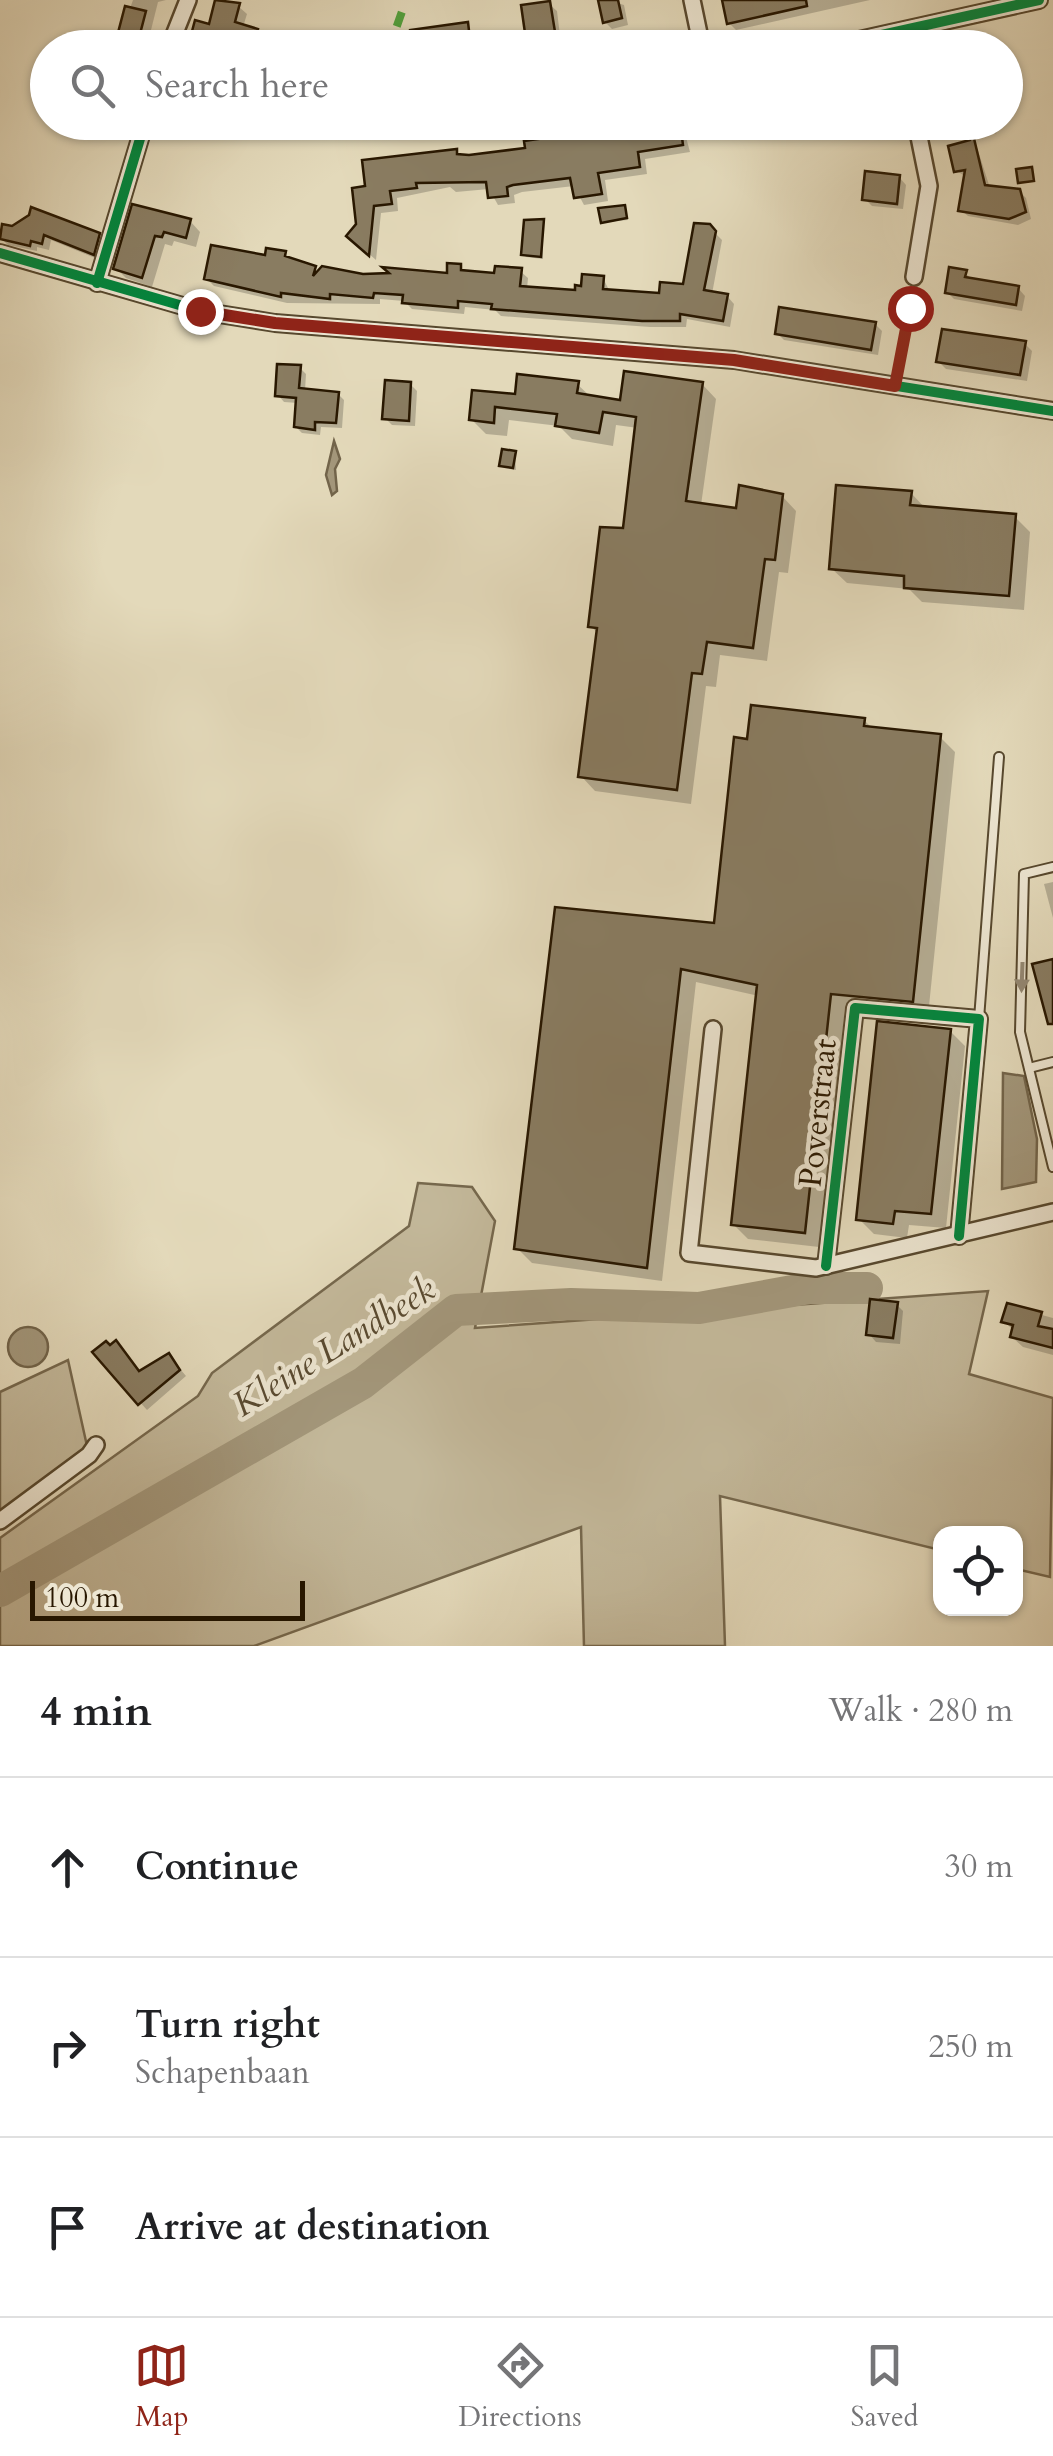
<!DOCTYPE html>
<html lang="en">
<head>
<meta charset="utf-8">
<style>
	:root { --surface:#fff; --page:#f2f2f2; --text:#202124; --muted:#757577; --line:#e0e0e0; --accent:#8f2418 }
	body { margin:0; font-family:Cardo,serif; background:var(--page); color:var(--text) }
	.controls { position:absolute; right:30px; bottom:30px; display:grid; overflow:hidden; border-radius:20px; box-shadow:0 2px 8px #0004 }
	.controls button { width:90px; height:90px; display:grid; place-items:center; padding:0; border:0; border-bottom:2px solid var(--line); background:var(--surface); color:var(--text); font:50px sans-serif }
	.scale { position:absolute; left:30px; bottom:25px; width:275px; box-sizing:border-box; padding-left:10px; border:5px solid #281700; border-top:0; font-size:28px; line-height:35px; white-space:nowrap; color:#281700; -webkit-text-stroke:8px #ede6d2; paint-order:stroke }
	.stop { position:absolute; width:30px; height:30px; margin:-22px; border:8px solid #8f2418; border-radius:50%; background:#fff }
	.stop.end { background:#8f2418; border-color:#fff; box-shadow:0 2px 10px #0008 }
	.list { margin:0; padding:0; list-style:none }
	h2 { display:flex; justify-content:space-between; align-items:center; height:130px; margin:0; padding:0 40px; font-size:42px }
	h2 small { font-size:32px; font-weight:400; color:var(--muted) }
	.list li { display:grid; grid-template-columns:65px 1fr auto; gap:30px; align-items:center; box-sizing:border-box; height:180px; padding:0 40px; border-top:2px solid var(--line) }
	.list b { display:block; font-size:38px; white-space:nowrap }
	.list p { margin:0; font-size:32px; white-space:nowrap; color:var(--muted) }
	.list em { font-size:32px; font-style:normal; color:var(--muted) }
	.icon { flex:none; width:55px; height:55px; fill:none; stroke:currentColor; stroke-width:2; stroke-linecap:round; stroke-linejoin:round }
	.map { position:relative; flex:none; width:1053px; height:1646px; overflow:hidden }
	.search { position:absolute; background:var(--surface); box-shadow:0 2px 8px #0004; left:30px; right:30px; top:30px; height:110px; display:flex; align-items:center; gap:25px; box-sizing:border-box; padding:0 35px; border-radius:55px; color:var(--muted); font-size:38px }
	.sheet { height:670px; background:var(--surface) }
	nav { display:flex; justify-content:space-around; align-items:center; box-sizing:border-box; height:140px; border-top:2px solid var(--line); background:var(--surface); font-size:28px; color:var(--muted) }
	nav a { display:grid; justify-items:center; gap:5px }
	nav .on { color:var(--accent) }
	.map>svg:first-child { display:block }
</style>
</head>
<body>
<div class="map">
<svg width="1053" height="1646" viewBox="0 0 1053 1646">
	<rect width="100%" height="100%" fill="#e3d9ba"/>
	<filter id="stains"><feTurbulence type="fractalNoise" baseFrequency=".002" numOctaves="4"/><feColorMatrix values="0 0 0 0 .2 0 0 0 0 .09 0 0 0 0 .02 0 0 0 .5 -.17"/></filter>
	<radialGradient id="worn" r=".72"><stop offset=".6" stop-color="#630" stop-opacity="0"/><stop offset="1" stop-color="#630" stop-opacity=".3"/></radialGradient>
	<g fill="#c3b89a" stroke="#76684d" stroke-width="2.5">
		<path d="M 418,1183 L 472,1187 L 495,1221 L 475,1328 L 988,1291 L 969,1374 L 1053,1398 L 1050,1577 L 1016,1569 L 1016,1534 L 940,1534 L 940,1550 L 720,1496 L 725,1646 L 584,1646 L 581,1527 L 254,1646 L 0,1646 L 0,1538 L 198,1396 L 212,1373 L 409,1226 Z"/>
		<path d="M 68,1360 L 87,1446 L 0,1514 L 0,1392 Z"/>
	</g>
	<g fill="#a3977b" stroke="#72644a" stroke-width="2.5">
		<path d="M 334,441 L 340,459 L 335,469 L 337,491 L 332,495 L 326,475 Z"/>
		<path d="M 1003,1073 L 1024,1076 L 1037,1139 L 1036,1182 L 1002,1189 Z"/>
		<circle cx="28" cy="1347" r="20"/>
	</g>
	<g fill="#0003">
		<path d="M 133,0 L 166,0 L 158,2 L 149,38 L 165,48 L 75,48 L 76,38 L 118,42 Z"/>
		<path d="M 218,0 L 238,6 L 247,14 L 243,27 L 265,39 L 263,48 L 190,48 L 197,23 L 211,27 Z"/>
		<path d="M 607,0 L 624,5 L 628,25 L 612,29 L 605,22 Z"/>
		<path d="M 724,0 L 870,0 L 736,30 L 729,23 Z"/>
		<path d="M 549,4 L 557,11 L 561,44 L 551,48 L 411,48 L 467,24 L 475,42 L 528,35 Z"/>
		<path d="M 1006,66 L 1016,101 L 1006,103 Z"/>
		<path d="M 92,122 L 131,122 L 126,140 L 99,134 Z"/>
		<path d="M 656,122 L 682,122 L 690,152 L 645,159 L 647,174 L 605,180 L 608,201 L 584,205 L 574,186 L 522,192 L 514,195 L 515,203 L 498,205 L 489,189 L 456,192 L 450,187 L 397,198 L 398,211 L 381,213 L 376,260 L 360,246 L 355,190 L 456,151 L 461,157 L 528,151 Z"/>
		<path d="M 867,122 L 892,122 L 895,136 L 876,140 Z"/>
		<path d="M 990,122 L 998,122 L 996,134 L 992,130 Z"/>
		<path d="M 973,135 L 990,188 L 1019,191 L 1026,198 L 1031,219 L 1018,225 L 968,216 L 961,210 L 966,177 L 957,171 Z"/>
		<path d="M 899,177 L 906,185 L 903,209 L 872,206 L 865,199 Z"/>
		<path d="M 134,207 L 190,221 L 200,232 L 196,247 L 174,241 L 172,246 L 165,244 L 152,287 L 126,278 L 116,268 Z"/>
		<path d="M 624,207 L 628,220 L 603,222 Z"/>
		<path d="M 543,221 L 543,259 L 526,257 L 524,254 Z"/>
		<path d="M 4,227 L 99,235 L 106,242 L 100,260 L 51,240 L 49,250 L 37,247 L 37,251 L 8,245 L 1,238 Z"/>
		<path d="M 709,227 L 722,240 L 712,294 L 727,296 L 734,304 L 730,327 L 687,319 L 686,327 L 650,327 L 501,316 L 495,310 L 465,307 L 464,314 L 412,309 L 404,301 L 380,299 L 380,304 L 287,303 L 214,286 L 207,279 L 284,254 L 320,273 L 449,275 L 460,267 L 467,273 L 496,276 L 520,271 L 528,278 L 527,289 L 577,293 L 603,278 L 610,292 L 661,296 L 685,286 Z"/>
		<path d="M 965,273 L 974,281 L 1018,288 L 1025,296 L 1022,311 L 954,299 L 947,292 Z"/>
		<path d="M 875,324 L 882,331 L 878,355 L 784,340 L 777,333 Z"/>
		<path d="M 1025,344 L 1032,351 L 1027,381 L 946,369 L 939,362 Z"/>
		<path d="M 300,368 L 306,374 L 305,391 L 338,394 L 344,400 L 342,428 L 321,427 L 320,435 L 302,433 L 296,427 L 298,403 L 284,402 L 278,395 Z"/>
		<path d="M 410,384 L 417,391 L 415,426 L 392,425 L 385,418 Z"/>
		<path d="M 577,384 L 592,398 L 623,403 L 702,384 L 716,399 L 701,505 L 738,510 L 782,496 L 796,511 L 788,573 L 779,572 L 767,661 L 720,655 L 716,687 L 706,686 L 691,804 L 595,791 L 581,776 L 599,635 L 591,626 L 625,530 L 638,428 L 616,425 L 613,446 L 572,439 L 559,426 L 509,420 L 507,436 L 486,434 L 471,419 L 474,392 L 517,397 Z"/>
		<path d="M 515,453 L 516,470 L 504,468 L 501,466 Z"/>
		<path d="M 911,493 L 926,509 L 1015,517 L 1030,532 L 1024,610 L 922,602 L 909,589 L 847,583 L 831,568 Z"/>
		<path d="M 864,720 L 874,730 L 940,737 L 955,752 L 928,1016 L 845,1008 L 819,1247 L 748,1239 L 733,1224 L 759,996 L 696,982 L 662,1281 L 532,1263 L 517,1248 L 557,910 L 716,926 L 750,741 Z"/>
		<path d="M 1053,882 L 1053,918 L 1044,884 Z"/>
		<path d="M 950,1031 L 965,1046 L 946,1228 L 909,1225 L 907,1238 L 874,1234 L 859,1219 Z"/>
		<path d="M 896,1304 L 903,1311 L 900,1344 L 876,1342 L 869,1334 Z"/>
		<path d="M 1009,1306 L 1053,1318 L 1053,1355 L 1023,1347 L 1012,1337 L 1014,1331 L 1004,1321 Z"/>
		<path d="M 95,1352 L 140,1373 L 175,1363 L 186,1376 L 147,1410 Z"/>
	</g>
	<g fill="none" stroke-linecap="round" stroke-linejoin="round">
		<path stroke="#a3977b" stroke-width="32" d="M 0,1591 L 363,1383 L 456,1310 L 571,1304 L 699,1308 L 809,1288 L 867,1288"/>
	</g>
	<g fill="#897c61" stroke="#281700" stroke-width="2.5">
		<path d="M 215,0 L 240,3 L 235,22 L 258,29 L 254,44 L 220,36 L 219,42 L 191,35 L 195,20 L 209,24 Z"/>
		<path d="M 598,0 L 618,0 L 622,18 L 603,23 Z"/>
		<path d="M 722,0 L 806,0 L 807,6 L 727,24 Z"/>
		<path d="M 550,1 L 556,38 L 545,39 L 547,48 L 487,48 L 486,38 L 525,33 L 521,5 Z"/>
		<path d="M 125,6 L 146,11 L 140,34 L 161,37 L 158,48 L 114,48 Z"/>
		<path d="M 468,22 L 471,48 L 409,48 L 410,30 Z"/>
		<path d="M 657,122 L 680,122 L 683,145 L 638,152 L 640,167 L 598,173 L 602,194 L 574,198 L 570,178 L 513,185 L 507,187 L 508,196 L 488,198 L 486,182 L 416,183 L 417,188 L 390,191 L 392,204 L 374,206 L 369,256 L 346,236 L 356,224 L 352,188 L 365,186 L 362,160 L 457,149 L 457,154 L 469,155 L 525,148 L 524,141 Z"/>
		<path d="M 972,130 L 985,185 L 1020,189 L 1026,212 L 1009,219 L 958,211 L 965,170 L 954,172 L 948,146 L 970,140 Z"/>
		<path d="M 1032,167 L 1034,181 L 1018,183 L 1016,169 Z"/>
		<path d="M 865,171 L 900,175 L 897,204 L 862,200 Z"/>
		<path d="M 132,204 L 191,219 L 186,238 L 164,232 L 162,237 L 155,236 L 142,278 L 113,269 Z"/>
		<path d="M 625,205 L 627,218 L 601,223 L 598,208 Z"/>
		<path d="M 31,207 L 100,233 L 94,255 L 44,235 L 42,244 L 31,241 L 30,246 L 0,239 L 2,224 L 12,226 L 29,215 Z"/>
		<path d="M 544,219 L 541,257 L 521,255 L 524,220 Z"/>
		<path d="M 694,223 L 710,224 L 716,231 L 704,290 L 728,294 L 723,321 L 680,314 L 680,321 L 642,321 L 491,309 L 492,304 L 458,301 L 458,308 L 402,303 L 403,295 L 374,293 L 373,298 L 330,294 L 330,299 L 281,293 L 281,297 L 204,279 L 211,245 L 265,255 L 266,248 L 286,251 L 285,256 L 316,266 L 313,276 L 322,266 L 363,274 L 389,273 L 382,267 L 447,273 L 447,263 L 461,264 L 461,270 L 494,273 L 495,266 L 522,268 L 520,286 L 575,290 L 575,285 L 581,286 L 582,274 L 604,276 L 603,289 L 659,293 L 660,282 L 683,284 Z"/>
		<path d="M 949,267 L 967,270 L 965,277 L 1019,286 L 1016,305 L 945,293 Z"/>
		<path d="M 779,307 L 876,322 L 871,350 L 775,334 Z"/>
		<path d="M 942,329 L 1026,341 L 1020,375 L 936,362 Z"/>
		<path d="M 277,364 L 301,365 L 299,388 L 339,392 L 336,423 L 315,422 L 315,430 L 294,427 L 296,398 L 275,396 Z"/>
		<path d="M 624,371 L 703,382 L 686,501 L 736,508 L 739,485 L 783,494 L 775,560 L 765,559 L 753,648 L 707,642 L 702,674 L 692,673 L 677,790 L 578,777 L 597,628 L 588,627 L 600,527 L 623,528 L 636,417 L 603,412 L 599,433 L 555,426 L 557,414 L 495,407 L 494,423 L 469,420 L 472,390 L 515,394 L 517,374 L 579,381 L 577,393 L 620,400 Z"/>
		<path d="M 385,380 L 411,382 L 409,421 L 382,419 Z"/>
		<path d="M 502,449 L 516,451 L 513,468 L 499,466 Z"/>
		<path d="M 836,485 L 912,491 L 910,505 L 1016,514 L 1009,596 L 904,588 L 904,576 L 829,569 Z"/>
		<path d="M 751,705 L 865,718 L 864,726 L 941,734 L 913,1002 L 831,994 L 805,1233 L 731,1225 L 757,985 L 681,969 L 647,1268 L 514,1249 L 555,907 L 714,923 L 734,737 L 747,739 Z"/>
		<path d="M 1053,959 L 1053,1024 L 1048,1024 L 1032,964 Z"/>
		<path d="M 877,1021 L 951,1029 L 931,1214 L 895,1211 L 893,1224 L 856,1220 Z"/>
		<path d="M 870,1299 L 898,1302 L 893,1338 L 866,1335 Z"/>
		<path d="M 1007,1303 L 1042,1312 L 1038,1326 L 1053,1329 L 1053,1348 L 1010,1337 L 1013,1325 L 1001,1322 Z"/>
		<path d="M 116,1340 L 139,1371 L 169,1353 L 180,1370 L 138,1405 L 92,1352 L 106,1341 L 110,1345 Z"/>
	</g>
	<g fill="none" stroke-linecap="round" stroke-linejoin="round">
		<defs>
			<g id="lane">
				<path d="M 1053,867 L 1024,874 L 1020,1032 L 1053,1167"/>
				<path d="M 979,1019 L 999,757"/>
				<path d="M 1029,1068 L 1053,1062"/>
			</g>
			<g id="street">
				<path d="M 692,0 L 702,48"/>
				<path d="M 169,48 L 188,0"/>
				<path d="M 823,48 L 1039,0"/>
				<path d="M 0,253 L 200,311 L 275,323 L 734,360 L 1053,411"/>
				<path d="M 914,277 L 929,186 L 916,122"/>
				<path d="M 97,283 L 145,122"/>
				<path d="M 713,1029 L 689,1253 L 816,1268 L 1053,1212"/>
				<path d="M 826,1266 L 855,1008 L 979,1019 L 959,1236"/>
				<path d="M 0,1521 L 89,1455 L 96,1445"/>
			</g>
		</defs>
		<use href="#lane" stroke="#57482e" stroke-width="12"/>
		<use href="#street" stroke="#57482e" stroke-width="20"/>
		<path stroke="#281700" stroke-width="4" stroke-dasharray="8 5" stroke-linecap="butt" d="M 898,372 L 912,293"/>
		<use href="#lane" stroke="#ede6d2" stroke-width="8"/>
		<use href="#street" stroke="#ede6d2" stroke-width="15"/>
		<path stroke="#51a13c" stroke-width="8" stroke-dasharray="15 8" stroke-linecap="butt" d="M 389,48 L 404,6"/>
		<defs>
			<g id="cycleway">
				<path d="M 823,48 L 1039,0"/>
				<path d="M 0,253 L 200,311 L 275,323 L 734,360 L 1053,411"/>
				<path d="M 97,283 L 145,122"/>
				<path d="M 826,1266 L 855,1008 L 979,1019 L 959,1236"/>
			</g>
		</defs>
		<use href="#cycleway" stroke="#ede6d2" stroke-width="16"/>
		<use href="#cycleway" stroke="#00873e" stroke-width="10"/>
	</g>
	<defs><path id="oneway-solid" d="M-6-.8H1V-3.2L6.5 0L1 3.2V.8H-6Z" transform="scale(2.5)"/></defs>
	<use fill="#948974" href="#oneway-solid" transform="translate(1022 977) rotate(92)"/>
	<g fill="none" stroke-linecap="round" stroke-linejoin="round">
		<path stroke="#8f2418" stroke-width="12" d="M 200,311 L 275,323 L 734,360 L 895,386 L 910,308"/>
	</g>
	<g text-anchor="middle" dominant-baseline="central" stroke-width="9" stroke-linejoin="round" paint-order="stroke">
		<g font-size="32" fill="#281700" stroke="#ede6d2">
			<text transform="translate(818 1113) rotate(-84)">Poverstraat</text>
		</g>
		<g font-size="35" font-style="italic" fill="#594a31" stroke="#ede6d2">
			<text transform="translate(334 1347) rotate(-32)">Kleine Landbeek</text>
		</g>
	</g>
	<rect width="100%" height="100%" filter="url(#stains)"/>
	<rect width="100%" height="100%" fill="url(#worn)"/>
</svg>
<div class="controls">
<button><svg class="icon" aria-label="locate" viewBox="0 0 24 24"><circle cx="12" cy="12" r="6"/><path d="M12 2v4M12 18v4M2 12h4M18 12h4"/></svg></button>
</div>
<div class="scale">100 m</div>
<div class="stop" style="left:910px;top:308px"></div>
<div class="stop end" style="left:200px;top:311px"></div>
<div class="search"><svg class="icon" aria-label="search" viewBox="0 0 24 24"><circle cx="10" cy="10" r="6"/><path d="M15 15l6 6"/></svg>Search here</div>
</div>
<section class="sheet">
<h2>4 min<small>Walk · 280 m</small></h2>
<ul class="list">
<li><svg class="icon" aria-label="ahead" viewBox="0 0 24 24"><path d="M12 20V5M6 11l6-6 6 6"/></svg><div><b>Continue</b></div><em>30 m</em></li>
<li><svg class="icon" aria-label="right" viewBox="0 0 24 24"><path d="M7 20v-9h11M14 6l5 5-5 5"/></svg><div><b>Turn right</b><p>Schapenbaan</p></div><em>250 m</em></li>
<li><svg class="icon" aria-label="arrive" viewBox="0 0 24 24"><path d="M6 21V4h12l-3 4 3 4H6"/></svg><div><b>Arrive at destination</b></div></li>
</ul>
</section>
<nav>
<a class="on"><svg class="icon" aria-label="map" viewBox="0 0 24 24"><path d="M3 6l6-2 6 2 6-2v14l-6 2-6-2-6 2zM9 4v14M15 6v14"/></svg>Map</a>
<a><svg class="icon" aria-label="directions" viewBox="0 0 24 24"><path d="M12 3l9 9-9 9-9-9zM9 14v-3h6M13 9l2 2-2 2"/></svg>Directions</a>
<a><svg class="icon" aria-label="saved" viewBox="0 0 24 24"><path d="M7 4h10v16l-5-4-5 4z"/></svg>Saved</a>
</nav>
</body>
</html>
